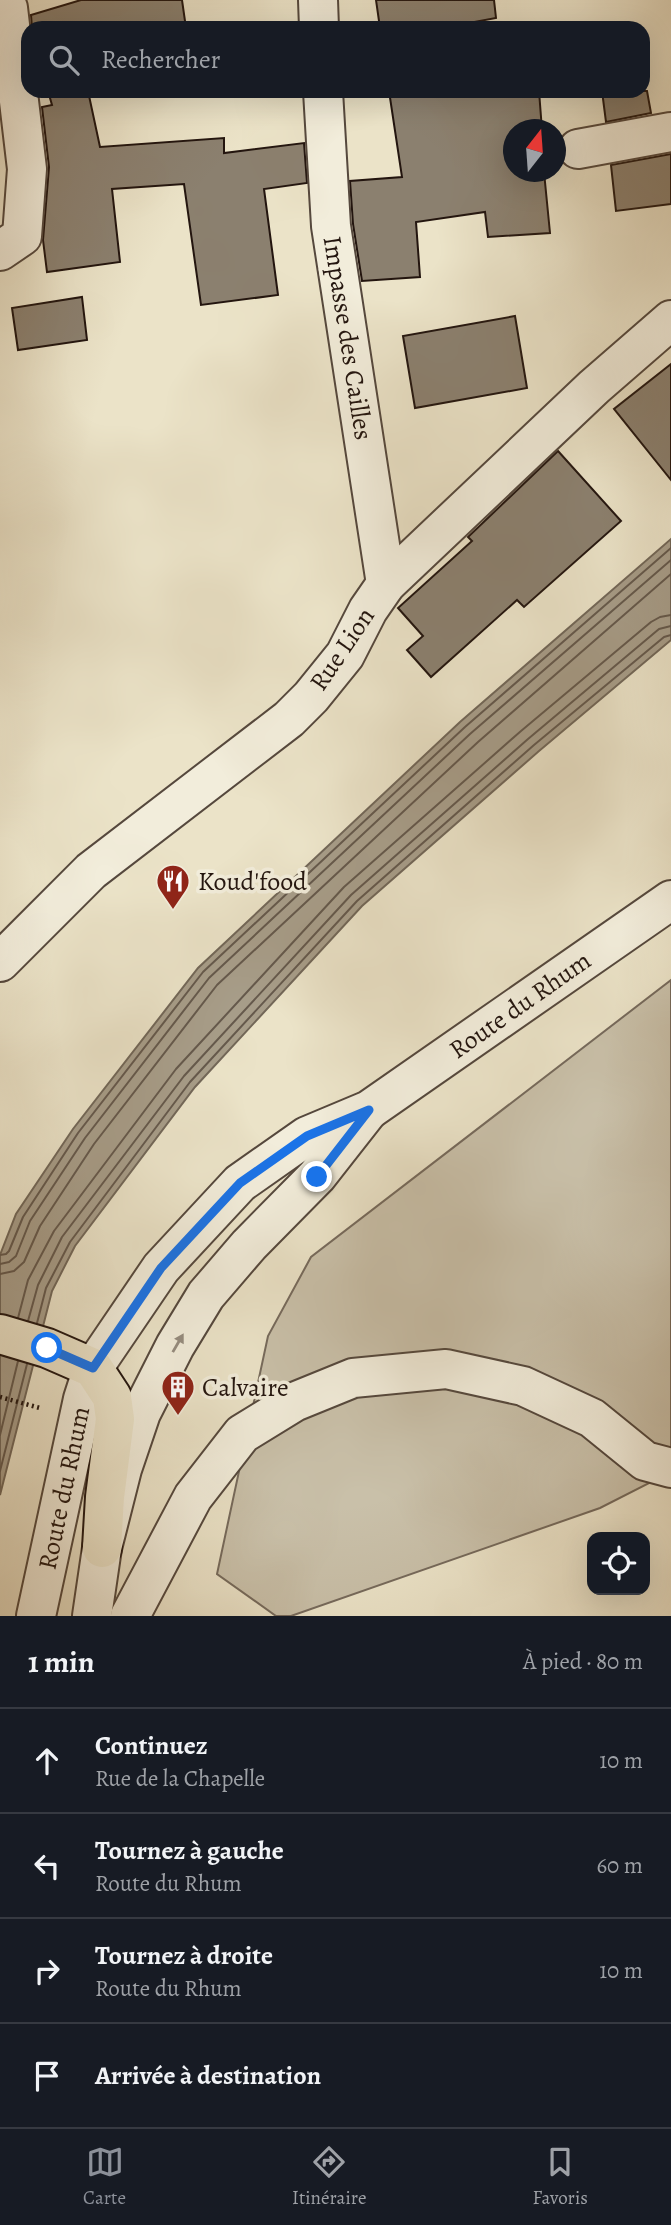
<!DOCTYPE html>
<html lang="fr">
<head>
<meta charset="utf-8">
<style>
	:root { --surface:#171b24; --page:#20242c; --text:#f1f3f6; --muted:#9ea1a6; --line:#363941; --accent:#8c9099 }
	body { margin:0; font-family:Alegreya,serif; background:var(--page); color:var(--text) }
	.controls { position:absolute; right:21px; bottom:21px; display:grid; overflow:hidden; border-radius:14px; box-shadow:0 7px 28px #0002 }
	.controls button { width:63px; height:63px; display:grid; place-items:center; padding:0; border:0; border-bottom:2px solid var(--line); background:var(--surface); color:var(--text); font:35px sans-serif }
	.compass { position:absolute; left:503px; top:119px; width:63px; height:63px; border-radius:50%; background:var(--surface); box-shadow:0 7px 28px #0002; rotate:17deg }
	.stop { position:absolute; width:21px; height:21px; margin:-16px; border:5px solid #1a73e8; border-radius:50%; background:#fff }
	.stop.end { background:#1a73e8; border-color:#fff; box-shadow:0 2px 7px #0008 }
	.list { margin:0; padding:0; list-style:none }
	h2 { display:flex; justify-content:space-between; align-items:center; height:91px; margin:0; padding:0 28px; font-size:30px }
	h2 small { font-size:23px; font-weight:400; color:var(--muted) }
	.list li { display:grid; grid-template-columns:46px 1fr auto; gap:21px; align-items:center; box-sizing:border-box; height:105px; padding:0 28px; border-top:2px solid var(--line) }
	.list b { display:block; font-size:26px; white-space:nowrap }
	.list p { margin:0; font-size:23px; white-space:nowrap; color:var(--muted) }
	.list em { font-size:23px; font-style:normal; color:var(--muted) }
	.icon { flex:none; width:38px; height:38px; fill:none; stroke:currentColor; stroke-width:2; stroke-linecap:round; stroke-linejoin:round }
	.map { position:relative; flex:none; width:671px; height:1616px; overflow:hidden }
	.search { position:absolute; background:var(--surface); box-shadow:0 7px 28px #0002; left:21px; right:21px; top:21px; height:77px; display:flex; align-items:center; gap:18px; box-sizing:border-box; padding:0 24px; border-radius:21px; color:var(--muted); font-size:26px }
	.sheet { height:511px; background:var(--surface) }
	nav { display:flex; justify-content:space-around; align-items:center; box-sizing:border-box; height:98px; border-top:2px solid var(--line); background:var(--surface); font-size:19px; color:var(--muted) }
	nav a { display:grid; justify-items:center; gap:4px }
	nav .on { color:var(--accent) }
	.map>svg:first-child { display:block }
</style>
</head>
<body>
<div class="map">
<svg width="671" height="1616" viewBox="0 0 671 1616">
	<rect width="100%" height="100%" fill="#ebe3c8"/>
	<filter id="stains"><feTurbulence type="fractalNoise" baseFrequency=".00286" numOctaves="4"/><feColorMatrix values="0 0 0 0 .2 0 0 0 0 .09 0 0 0 0 .02 0 0 0 .5 -.17"/></filter>
	<radialGradient id="worn" r=".72"><stop offset=".6" stop-color="#630" stop-opacity="0"/><stop offset="1" stop-color="#630" stop-opacity=".3"/></radialGradient>
	<path fill="#c9c0a9" stroke="#766a5c" stroke-width="2" d="M 671,980 L 671,1472 L 600,1508 L 291,1616 L 276,1616 L 217,1574 L 268,1336 L 311,1257 Z"/>
	<path fill="#a79d89" stroke="#726758" stroke-width="2" d="M 671,539 L 671,640 L 539,751 L 362,906 L 195,1087 L 75,1246 L 52,1291 L 0,1495 L 0,1255 L 16,1214 L 73,1129 L 198,968 L 460,722 Z"/>
	<g fill="none" stroke-linecap="round" stroke-linejoin="round">
		<g stroke="#65594c" stroke-width="2">
			<path d="M 0,1255 L 6,1254 L 9,1251 L 23,1217 L 78,1133 L 203,972 L 465,727 L 671,548"/>
			<path d="M 0,1264 L 9,1262 L 16,1256 L 30,1221 L 85,1138 L 209,978 L 470,734 L 671,560"/>
			<path d="M 0,1274 L 14,1271 L 24,1262 L 40,1226 L 94,1144 L 217,985 L 478,742 L 671,574"/>
			<path d="M 18,1318 L 28,1280 L 54,1231 L 176,1069 L 344,887 L 521,731 L 651,622 L 660,617 L 671,615"/>
			<path d="M 28,1321 L 38,1285 L 62,1237 L 184,1076 L 351,895 L 528,739 L 659,629 L 671,626"/>
			<path d="M 37,1323 L 46,1288 L 70,1242 L 190,1082 L 357,901 L 534,745 L 664,637 L 671,635"/>
			<path d="M 0,1435 L 18,1361"/>
			<path d="M 0,1471 L 27,1364"/>
		</g>
	</g>
	<g fill="#8b806f" stroke="#23150f" stroke-width="2">
		<path d="M 81,0 L 182,0 L 186,28 L 32,28 L 31,15 Z"/>
		<path d="M 376,0 L 494,0 L 496,18 L 442,28 L 380,28 Z"/>
		<path d="M 48,91 L 88,91 L 100,147 L 224,138 L 224,153 L 304,143 L 307,183 L 264,189 L 278,295 L 201,305 L 184,184 L 112,189 L 120,262 L 47,272 L 43,240 L 49,167 L 42,107 L 52,105 Z"/>
		<path d="M 389,91 L 539,91 L 542,130 L 514,130 L 514,172 L 544,172 L 550,233 L 488,237 L 485,212 L 416,222 L 420,277 L 362,281 L 353,224 L 350,181 L 402,177 Z"/>
		<path d="M 602,91 L 647,91 L 651,113 L 606,122 Z"/>
		<path d="M 671,154 L 671,204 L 616,211 L 611,165 Z"/>
		<path d="M 82,297 L 87,340 L 18,350 L 12,308 Z"/>
		<path d="M 515,316 L 527,388 L 415,408 L 403,336 Z"/>
		<path d="M 671,364 L 671,480 L 614,409 Z"/>
		<path d="M 558,451 L 621,521 L 524,607 L 517,600 L 431,677 L 407,650 L 423,636 L 398,608 L 472,541 L 468,537 Z"/>
	</g>
	<g fill="none" stroke-linecap="round" stroke-linejoin="round">
		<defs>
			<g id="minor">
				<path d="M 318,0 L 319,28"/>
				<path d="M 323,91 L 331,226 L 386,584"/>
				<path d="M 578,149 L 671,132"/>
				<path d="M 0,251 L 22,236 L 27,169 L 8,8"/>
				<path d="M 0,962 L 91,871 L 289,719 L 311,697 L 345,655 L 368,610 L 386,584 L 594,387 L 671,320"/>
				<path d="M 36,1616 L 83,1399 L 93,1368 L 161,1268 L 240,1183 L 307,1136 L 369,1110 L 671,900"/>
				<path d="M 92,1616 L 102,1548 L 122,1469 L 141,1413 L 175,1346 L 206,1295 L 249,1245 L 317,1176 L 368,1111"/>
				<path d="M 130,1616 L 193,1497 L 242,1434 L 294,1402 L 353,1378 L 446,1369 L 523,1386 L 592,1418 L 645,1461 L 671,1468"/>
			</g>
			<path id="major" d="M 0,1334 L 47,1348 L 93,1368 L 112,1397 L 115,1419 L 105,1497 L 102,1548"/>
		</defs>
		<use href="#minor" stroke="#55483d" stroke-width="42"/>
		<use href="#major" stroke="#23150f" stroke-width="42"/>
		<path stroke="#23150f" stroke-width="4.5" stroke-dasharray="2 3.5" stroke-linecap="butt" d="M 0,1397 L 40,1408"/>
		<use href="#minor" stroke="#f2eddb" stroke-width="38"/>
		<use href="#major" stroke="#ebe3c8" stroke-width="38"/>
	</g>
	<defs><path id="oneway-solid" d="M-6-.8H1V-3.2L6.5 0L1 3.2V.8H-6Z" transform="scale(1.75)"/></defs>
	<use fill="#958c7f" href="#oneway-solid" transform="translate(178 1343) rotate(-60)"/>
	<g fill="none" stroke-linecap="round" stroke-linejoin="round">
		<path stroke="#1a73e8" stroke-width="9" d="M 47,1348 L 93,1368 L 161,1268 L 240,1183 L 307,1136 L 369,1110 L 317,1177"/>
	</g>
	<defs>
		<symbol id="restaurant-pin" viewBox="-11 -11 22 30"><path d="M0 17L-7.5 6A9.5 9.5 0 1 1 7.5 6Z" fill="#8f2418" stroke="#f2eddb"/><path d="M-5-6h1v4h1v-4h1v4h1v-4h1v5L-1.5 .5V6h-2V.5L-5-1ZM5-6V6H3V1.5H1.5Q1.5-4 5-6Z" fill="#fff"/></symbol>
		<symbol id="building-pin" viewBox="-11 -11 22 30"><path d="M0 17L-7.5 6A9.5 9.5 0 1 1 7.5 6Z" fill="#8f2418" stroke="#f2eddb"/><path d="M-4-6H4V6H1V3H-1V6H-4ZM-2.5-4.3h1.7v1.8h-1.7ZM.8-4.3h1.7v1.8H.8ZM-2.5-1h1.7V.8h-1.7ZM.8-1h1.7V.8H.8Z" fill="#fff"/></symbol>
	</defs>
	<g fill-rule="evenodd">
		<use href="#restaurant-pin" x="154" y="862" width="38" height="52"/>
		<use href="#building-pin" x="159" y="1368" width="38" height="52"/>
	</g>
	<g text-anchor="middle" dominant-baseline="central" stroke-width="7" stroke-linejoin="round" paint-order="stroke">
		<g font-size="26" fill="#23150f" stroke="#f2eddb">
			<text transform="translate(348 338) rotate(81)">Impasse des Cailles</text>
			<text transform="translate(342 649) rotate(-56)">Rue Lion</text>
			<text transform="translate(520 1005) rotate(-35)">Route du Rhum</text>
			<text transform="translate(64 1488) rotate(-78)">Route du Rhum</text>
		</g>
		<g font-size="26" fill="#23150f" stroke="#f2eddb" text-anchor="start">
			<text x="198" y="881">Koud'food</text>
			<text x="202" y="1387">Calvaire</text>
		</g>
	</g>
	<rect width="100%" height="100%" filter="url(#stains)"/>
	<rect width="100%" height="100%" fill="url(#worn)"/>
</svg>
<div class="controls">
<button><svg class="icon" aria-label="locate" viewBox="0 0 24 24"><circle cx="12" cy="12" r="6"/><path d="M12 2v4M12 18v4M2 12h4M18 12h4"/></svg></button>
</div>
<svg class="compass" viewBox="-18 -18 36 36"><path d="M0-13l5 13h-10z" fill="#e53935"/><path d="M0 13l5-13h-10z" fill="#9ea1a6"/></svg>
<div class="stop" style="left:47px;top:1348px"></div>
<div class="stop end" style="left:317px;top:1177px"></div>
<div class="search"><svg class="icon" aria-label="search" viewBox="0 0 24 24"><circle cx="10" cy="10" r="6"/><path d="M15 15l6 6"/></svg>Rechercher</div>
</div>
<section class="sheet">
<h2>1 min<small>À pied · 80 m</small></h2>
<ul class="list">
<li><svg class="icon" aria-label="ahead" viewBox="0 0 24 24"><path d="M12 20V5M6 11l6-6 6 6"/></svg><div><b>Continuez</b><p>Rue de la Chapelle</p></div><em>10 m</em></li>
<li><svg class="icon" aria-label="left" viewBox="0 0 24 24"><path d="M17 20v-9H6M10 6l-5 5 5 5"/></svg><div><b>Tournez à gauche</b><p>Route du Rhum</p></div><em>60 m</em></li>
<li><svg class="icon" aria-label="right" viewBox="0 0 24 24"><path d="M7 20v-9h11M14 6l5 5-5 5"/></svg><div><b>Tournez à droite</b><p>Route du Rhum</p></div><em>10 m</em></li>
<li><svg class="icon" aria-label="arrive" viewBox="0 0 24 24"><path d="M6 21V4h12l-3 4 3 4H6"/></svg><div><b>Arrivée à destination</b></div></li>
</ul>
</section>
<nav>
<a class="on"><svg class="icon" aria-label="map" viewBox="0 0 24 24"><path d="M3 6l6-2 6 2 6-2v14l-6 2-6-2-6 2zM9 4v14M15 6v14"/></svg>Carte</a>
<a><svg class="icon" aria-label="directions" viewBox="0 0 24 24"><path d="M12 3l9 9-9 9-9-9zM9 14v-3h6M13 9l2 2-2 2"/></svg>Itinéraire</a>
<a><svg class="icon" aria-label="saved" viewBox="0 0 24 24"><path d="M7 4h10v16l-5-4-5 4z"/></svg>Favoris</a>
</nav>
</body>
</html>
